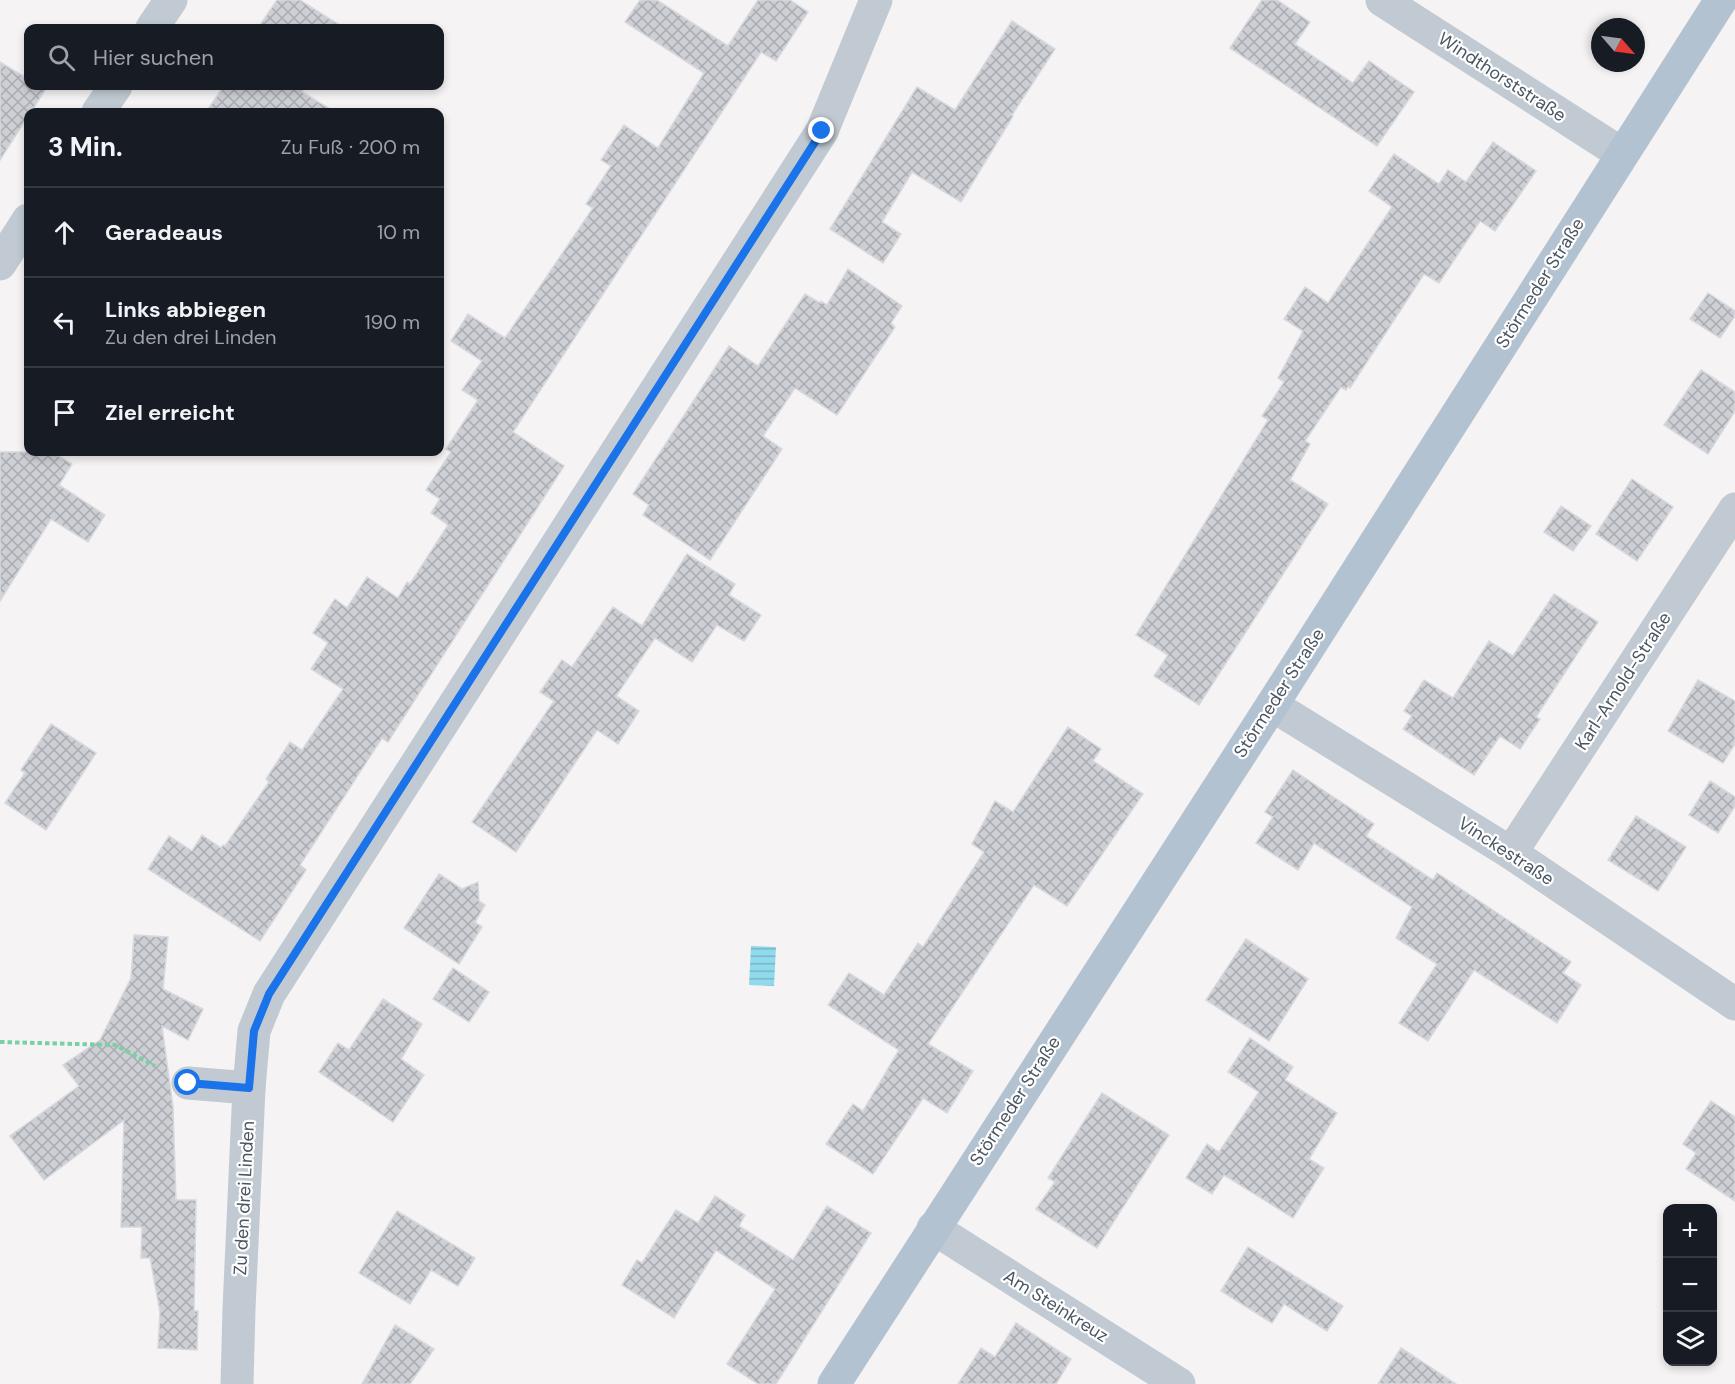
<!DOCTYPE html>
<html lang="de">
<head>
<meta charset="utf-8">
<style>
	:root { --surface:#171b24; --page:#242831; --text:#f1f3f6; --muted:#9ea1a6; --line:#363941 }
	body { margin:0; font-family:"DM Sans",sans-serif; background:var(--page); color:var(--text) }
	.controls { position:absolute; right:18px; bottom:18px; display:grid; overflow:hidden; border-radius:12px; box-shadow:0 3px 9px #0003 }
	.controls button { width:54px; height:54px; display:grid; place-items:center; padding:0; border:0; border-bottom:2px solid var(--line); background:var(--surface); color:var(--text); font:30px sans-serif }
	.compass { position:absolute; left:1591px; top:18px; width:54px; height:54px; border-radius:50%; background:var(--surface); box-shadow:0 3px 9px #0003; rotate:118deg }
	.stop { position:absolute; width:18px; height:18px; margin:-14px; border:4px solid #1a73e8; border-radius:50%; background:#fff }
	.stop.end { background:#1a73e8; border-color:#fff; box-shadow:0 2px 6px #0008 }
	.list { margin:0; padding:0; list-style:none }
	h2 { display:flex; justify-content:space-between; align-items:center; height:78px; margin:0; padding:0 24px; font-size:26px }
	h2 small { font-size:20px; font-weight:400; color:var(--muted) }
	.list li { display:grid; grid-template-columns:39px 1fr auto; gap:18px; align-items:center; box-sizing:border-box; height:90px; padding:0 24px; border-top:2px solid var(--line) }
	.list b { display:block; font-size:22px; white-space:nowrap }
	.list p { margin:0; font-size:20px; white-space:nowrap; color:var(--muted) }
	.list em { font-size:20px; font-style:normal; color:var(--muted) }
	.icon { flex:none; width:33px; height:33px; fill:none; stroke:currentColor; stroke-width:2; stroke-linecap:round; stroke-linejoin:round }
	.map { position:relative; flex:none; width:1735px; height:1384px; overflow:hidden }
	.search { position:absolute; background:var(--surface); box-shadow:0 3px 9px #0003; left:24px; top:24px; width:420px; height:66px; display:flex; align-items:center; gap:15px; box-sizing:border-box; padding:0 21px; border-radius:12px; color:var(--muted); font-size:22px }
	.panel { position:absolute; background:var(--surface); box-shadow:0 3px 9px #0003; left:24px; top:108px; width:420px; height:348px; border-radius:12px }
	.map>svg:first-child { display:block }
</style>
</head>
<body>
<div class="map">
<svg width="1735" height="1384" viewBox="0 0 1735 1384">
	<defs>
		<pattern id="water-rules" width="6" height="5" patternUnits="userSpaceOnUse" patternTransform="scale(1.5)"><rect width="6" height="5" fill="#90daee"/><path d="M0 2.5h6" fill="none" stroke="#78b4c4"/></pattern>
		<pattern id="building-cross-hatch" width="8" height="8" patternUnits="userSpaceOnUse" patternTransform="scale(1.5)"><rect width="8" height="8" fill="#cdcfd5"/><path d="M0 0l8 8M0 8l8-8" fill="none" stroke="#a8abb0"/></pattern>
	</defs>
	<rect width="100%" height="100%" fill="#f5f3f3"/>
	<path fill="url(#water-rules)" d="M 751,946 L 776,947 L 774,986 L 749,985 Z"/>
	<g fill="url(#building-cross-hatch)" stroke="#d7d9de" stroke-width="1.5">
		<path d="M 277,0 L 300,0 L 341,26 L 339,28 L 258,28 Z"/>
		<path d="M 640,0 L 657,0 L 728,46 L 758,0 L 790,0 L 808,12 L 776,61 L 761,52 L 513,432 L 564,466 L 388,742 L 382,738 L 300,865 L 306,870 L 260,941 L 148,869 L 169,836 L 192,851 L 202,835 L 221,848 L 223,845 L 225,846 L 269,782 L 266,779 L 290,742 L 302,750 L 343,689 L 311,669 L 328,643 L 313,633 L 325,614 L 335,599 L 347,608 L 367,577 L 398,598 L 407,582 L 410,584 L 448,525 L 431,513 L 440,499 L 426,490 L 451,452 L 446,449 L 478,400 L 462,390 L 482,361 L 451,341 L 468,314 L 505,338 L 593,208 L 586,204 L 611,166 L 601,160 L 624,125 L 658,148 L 704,73 L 625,22 Z"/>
		<path d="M 1262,0 L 1277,0 L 1310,22 L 1295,44 L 1353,83 L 1369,61 L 1414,92 L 1377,146 L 1230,48 Z"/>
		<path d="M 1012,21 L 1055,49 L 1012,115 L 1013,116 L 961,202 L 912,172 L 882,222 L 901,234 L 883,263 L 830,229 L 917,87 L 955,110 Z"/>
		<path d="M 0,62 L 28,79 L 28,86 L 38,86 L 45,90 L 31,112 L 28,112 L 28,116 L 0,160 Z"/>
		<path d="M 224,86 L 303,86 L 301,89 L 303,90 L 302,92 L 335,112 L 206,112 Z"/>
		<path d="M 1493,142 L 1536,171 L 1495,231 L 1480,221 L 1439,283 L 1424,274 L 1350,388 L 1348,386 L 1346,390 L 1341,387 L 1305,441 L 1310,444 L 1290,480 L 1328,504 L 1199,705 L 1154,676 L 1168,655 L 1136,635 L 1268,420 L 1262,416 L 1284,382 L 1278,378 L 1303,331 L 1284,319 L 1305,287 L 1328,303 L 1392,207 L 1369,191 L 1394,154 L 1439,184 L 1448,170 L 1466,182 Z"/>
		<path d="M 848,269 L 902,306 L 891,323 L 895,327 L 837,415 L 795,388 L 763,436 L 782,449 L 710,560 L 643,515 L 649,505 L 633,494 L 729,346 L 758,366 L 805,294 L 820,303 L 821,301 L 827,305 Z"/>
		<path d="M 1708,293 L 1735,311 L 1735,316 L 1720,338 L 1690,319 Z"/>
		<path d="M 1701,370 L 1735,392 L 1735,411 L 1708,454 L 1664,425 Z"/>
		<path d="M 0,452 L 52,452 L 72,464 L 59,485 L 105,515 L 88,542 L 51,519 L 0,601 Z"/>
		<path d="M 1632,479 L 1673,507 L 1637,561 L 1596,534 Z"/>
		<path d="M 1561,506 L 1591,526 L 1573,551 L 1544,532 Z"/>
		<path d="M 687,554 L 735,584 L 729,595 L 761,615 L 744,641 L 717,625 L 692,662 L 655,638 L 616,696 L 639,711 L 618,744 L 597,730 L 516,852 L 472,822 L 554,701 L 540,692 L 562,660 L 572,667 L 613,607 L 642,626 Z"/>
		<path d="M 1554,594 L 1598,622 L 1536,717 L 1540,719 L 1520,749 L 1500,736 L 1474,775 L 1403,729 L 1412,716 L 1404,711 L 1424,680 L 1453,698 L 1489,641 L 1513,656 Z"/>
		<path d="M 1698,680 L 1735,701 L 1735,744 L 1723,763 L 1668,731 Z"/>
		<path d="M 51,724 L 96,753 L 46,830 L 5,803 L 25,773 L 21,770 Z"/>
		<path d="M 1068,727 L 1101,749 L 1093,761 L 1143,794 L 1067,906 L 1034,885 L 928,1044 L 973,1071 L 947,1113 L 923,1098 L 873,1174 L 826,1144 L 853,1104 L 863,1111 L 899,1050 L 828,1005 L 849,973 L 884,995 L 918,943 L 923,947 L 984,852 L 972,844 L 995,801 L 1013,812 Z"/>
		<path d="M 1293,770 L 1374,824 L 1366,836 L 1433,880 L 1437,873 L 1571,962 L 1563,973 L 1581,985 L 1557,1023 L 1474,970 L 1428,1041 L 1399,1023 L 1437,964 L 1396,938 L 1412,907 L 1314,843 L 1298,870 L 1256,843 L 1273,817 L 1265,812 Z"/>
		<path d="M 1710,781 L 1735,797 L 1735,806 L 1718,833 L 1689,815 Z"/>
		<path d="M 1636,816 L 1686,847 L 1658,891 L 1608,860 Z"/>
		<path d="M 439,874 L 462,889 L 478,882 L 479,901 L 485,905 L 475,922 L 482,927 L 459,964 L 404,928 Z"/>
		<path d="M 134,935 L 168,937 L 163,989 L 203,1009 L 188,1040 L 162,1026 L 173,1107 L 176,1200 L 196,1200 L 194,1311 L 198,1311 L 197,1350 L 158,1348 L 160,1312 L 150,1258 L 141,1258 L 142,1227 L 121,1227 L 124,1120 L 44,1180 L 10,1136 L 79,1086 L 63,1065 L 100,1040 L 131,978 Z"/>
		<path d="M 1246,939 L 1308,979 L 1269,1041 L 1206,1000 Z"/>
		<path d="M 453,968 L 489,992 L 469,1022 L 433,999 Z"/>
		<path d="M 383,999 L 422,1024 L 401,1059 L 424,1075 L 393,1122 L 319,1072 L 338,1043 L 349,1050 Z"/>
		<path d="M 1250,1038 L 1293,1067 L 1285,1080 L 1337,1113 L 1309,1159 L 1324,1168 L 1293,1218 L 1224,1175 L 1212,1194 L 1186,1178 L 1207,1144 L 1219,1152 L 1259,1092 L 1228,1072 Z"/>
		<path d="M 1102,1093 L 1169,1135 L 1097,1248 L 1036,1209 L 1055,1182 L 1048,1178 Z"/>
		<path d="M 1711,1101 L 1735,1117 L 1735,1201 L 1686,1169 L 1696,1153 L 1683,1144 Z"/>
		<path d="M 715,1196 L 745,1215 L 739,1226 L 793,1260 L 827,1206 L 871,1233 L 776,1384 L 758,1384 L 727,1364 L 775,1289 L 716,1250 L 674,1318 L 622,1285 L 637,1260 L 642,1263 L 676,1210 L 698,1223 Z"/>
		<path d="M 397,1211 L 475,1258 L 458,1286 L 431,1270 L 410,1304 L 359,1273 Z"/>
		<path d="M 1248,1247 L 1343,1306 L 1327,1331 L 1284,1304 L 1272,1323 L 1221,1291 Z"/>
		<path d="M 1016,1323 L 1071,1359 L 1056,1384 L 958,1384 L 981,1348 L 995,1357 Z"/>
		<path d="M 395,1325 L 434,1349 L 410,1384 L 362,1384 Z"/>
		<path d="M 1401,1348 L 1456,1384 L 1378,1384 Z"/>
	</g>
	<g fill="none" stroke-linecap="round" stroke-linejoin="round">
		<path stroke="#7ad0a6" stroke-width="4" stroke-dasharray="4.5 3" stroke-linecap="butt" d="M 0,1042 L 115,1045 L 155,1066"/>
		<g stroke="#c1cad2" stroke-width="33">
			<path d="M 1382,0 L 1622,154"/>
			<path d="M 152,28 L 171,0"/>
			<path d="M 98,112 L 116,86"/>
			<path d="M 0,264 L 28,220"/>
			<path d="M 1272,705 L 1511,853 L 1735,1004"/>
			<path d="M 1511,853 L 1735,509"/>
			<path d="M 188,1083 L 249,1088"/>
			<path d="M 933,1228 L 1179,1384"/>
			<path d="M 237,1384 L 239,1309 L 249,1088 L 254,1031 L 269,994 L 822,131 L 876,0"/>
		</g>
		<path stroke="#b3c2d1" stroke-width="33" d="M 834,1384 L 1272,705 L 1721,0"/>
	</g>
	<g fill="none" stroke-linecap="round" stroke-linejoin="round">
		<path stroke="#1a73e8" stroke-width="8" d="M 188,1083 L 249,1088 L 254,1031 L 269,994 L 822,131"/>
	</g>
	<g text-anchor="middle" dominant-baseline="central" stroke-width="4.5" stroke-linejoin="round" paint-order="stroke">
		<g font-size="18" fill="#4a5661" stroke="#fff">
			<text transform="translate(1502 77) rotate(33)">Windthorststraße</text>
			<text transform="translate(1540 283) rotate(-58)">Störmeder Straße</text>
			<text transform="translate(1623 681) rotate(-57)">Karl-Arnold-Straße</text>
			<text transform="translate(1279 693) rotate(-57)">Störmeder Straße</text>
			<text transform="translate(1506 851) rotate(33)">Vinckestraße</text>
			<text transform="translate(1015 1101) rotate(-57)">Störmeder Straße</text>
			<text transform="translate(244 1198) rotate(-87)">Zu den drei Linden</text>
			<text transform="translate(1056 1306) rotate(32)">Am Steinkreuz</text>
		</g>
	</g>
</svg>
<div class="controls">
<button>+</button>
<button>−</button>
<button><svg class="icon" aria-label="layers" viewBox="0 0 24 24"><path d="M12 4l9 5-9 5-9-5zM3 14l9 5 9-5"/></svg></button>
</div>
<svg class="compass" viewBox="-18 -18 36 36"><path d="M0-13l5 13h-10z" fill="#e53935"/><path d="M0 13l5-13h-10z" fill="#9ea1a6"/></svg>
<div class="stop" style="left:188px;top:1083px"></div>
<div class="stop end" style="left:822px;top:131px"></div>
<div class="search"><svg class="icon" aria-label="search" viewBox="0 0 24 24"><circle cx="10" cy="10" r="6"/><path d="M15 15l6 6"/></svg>Hier suchen</div>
<section class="panel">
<h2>3 Min.<small>Zu Fuß · 200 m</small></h2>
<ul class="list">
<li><svg class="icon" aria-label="ahead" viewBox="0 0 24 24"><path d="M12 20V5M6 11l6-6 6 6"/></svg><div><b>Geradeaus</b></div><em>10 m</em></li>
<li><svg class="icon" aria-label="left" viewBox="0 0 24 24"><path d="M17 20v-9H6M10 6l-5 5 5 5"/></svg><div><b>Links abbiegen</b><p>Zu den drei Linden</p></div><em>190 m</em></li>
<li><svg class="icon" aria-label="arrive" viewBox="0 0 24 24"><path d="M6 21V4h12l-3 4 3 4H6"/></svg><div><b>Ziel erreicht</b></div></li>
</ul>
</section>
</div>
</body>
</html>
